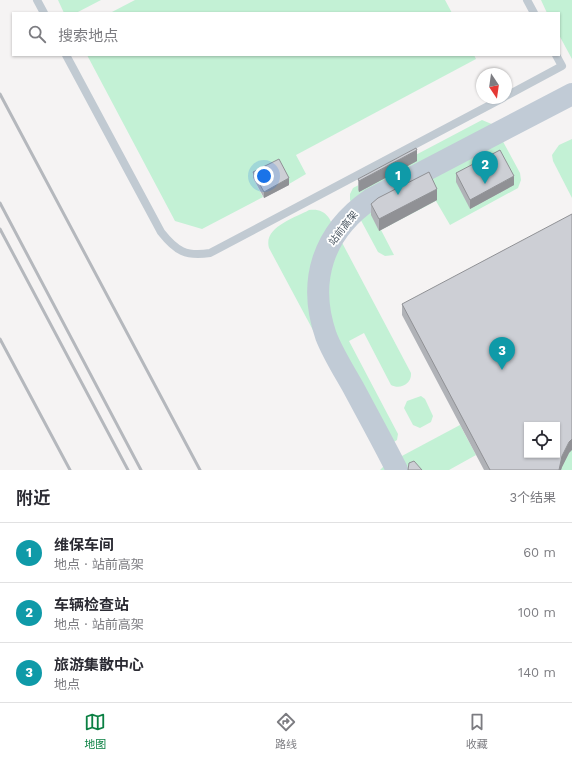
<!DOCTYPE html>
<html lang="zh">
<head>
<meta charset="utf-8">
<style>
	:root { --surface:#fff; --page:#f7f7f7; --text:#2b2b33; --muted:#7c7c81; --line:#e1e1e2; --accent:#0b8043 }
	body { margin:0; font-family:"Work Sans","Noto Sans SC",sans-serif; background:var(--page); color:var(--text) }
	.controls { position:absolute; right:12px; bottom:12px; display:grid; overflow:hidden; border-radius:0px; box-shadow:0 1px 3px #0004 }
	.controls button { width:36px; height:36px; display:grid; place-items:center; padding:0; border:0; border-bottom:1px solid var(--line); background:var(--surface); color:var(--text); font:20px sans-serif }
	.compass { position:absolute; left:476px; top:68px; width:36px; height:36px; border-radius:50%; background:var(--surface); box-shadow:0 1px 3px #0004; rotate:167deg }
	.you { position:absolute; left:264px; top:176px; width:14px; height:14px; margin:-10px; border:3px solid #fff; border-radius:50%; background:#1a73e8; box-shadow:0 0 0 6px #1a73e833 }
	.badge { display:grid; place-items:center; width:26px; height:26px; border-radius:50%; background:var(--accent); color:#fff; font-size:13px; font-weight:700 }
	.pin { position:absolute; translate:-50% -33px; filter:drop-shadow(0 1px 2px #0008) }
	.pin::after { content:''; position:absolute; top:21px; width:14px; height:12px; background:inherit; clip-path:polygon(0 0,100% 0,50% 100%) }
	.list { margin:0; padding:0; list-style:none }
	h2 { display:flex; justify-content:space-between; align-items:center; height:52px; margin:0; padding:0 16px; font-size:17px }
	h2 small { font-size:13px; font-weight:400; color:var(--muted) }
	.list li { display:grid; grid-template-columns:26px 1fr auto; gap:12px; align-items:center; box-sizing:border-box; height:60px; padding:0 16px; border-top:1px solid var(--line) }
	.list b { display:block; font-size:15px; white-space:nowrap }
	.list p { margin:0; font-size:13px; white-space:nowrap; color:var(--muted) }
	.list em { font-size:13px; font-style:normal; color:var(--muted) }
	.icon { flex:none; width:22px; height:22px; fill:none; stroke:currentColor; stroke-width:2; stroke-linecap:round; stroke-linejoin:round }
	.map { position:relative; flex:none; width:572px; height:470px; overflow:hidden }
	.search { position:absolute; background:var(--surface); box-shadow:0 1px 3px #0004; left:12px; right:12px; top:12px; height:44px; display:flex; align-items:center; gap:10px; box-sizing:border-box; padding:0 14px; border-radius:0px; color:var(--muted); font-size:15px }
	.sheet { height:232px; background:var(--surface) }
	nav { display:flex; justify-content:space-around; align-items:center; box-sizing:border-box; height:56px; border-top:1px solid var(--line); background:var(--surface); font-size:11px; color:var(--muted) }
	nav a { display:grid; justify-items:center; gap:2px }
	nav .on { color:var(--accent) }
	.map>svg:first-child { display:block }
</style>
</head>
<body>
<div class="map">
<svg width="572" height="470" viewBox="0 0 572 470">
	<rect width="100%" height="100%" fill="#f5f3f3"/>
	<g fill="#c3f1d5">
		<path d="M 58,0 L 101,0 L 76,13 L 64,13 Z"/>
		<path d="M 135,0 L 445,0 L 452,13 L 110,13 Z"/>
		<path d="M 541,0 L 572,0 L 572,59 L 559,35 L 559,13 L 547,13 Z"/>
		<path d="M 87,55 L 474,55 L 476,59 L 296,155 L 306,174 L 289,184 L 253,178 L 263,197 L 202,229 L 175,221 Z"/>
		<path d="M 482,120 L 494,125 L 520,173 L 521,180 L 518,188 L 450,225 L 436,201 L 381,230 L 394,255 L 385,256 L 378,252 L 350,200 L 350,194 L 353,188 Z"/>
		<path d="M 572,139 L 572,198 L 553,161 L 552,155 L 559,145 Z"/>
		<path d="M 309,210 C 318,209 324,211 329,218 L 411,373 C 412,384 400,390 391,385 L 364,333 L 349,341 L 398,434 L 397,440 L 384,448 L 374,444 L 269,248 C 263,227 295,218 309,210 Z"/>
		<path d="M 421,396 L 425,399 L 433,416 L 431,422 L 420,428 L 413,425 L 404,408 L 407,401 Z"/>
		<path d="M 460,425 L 476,455 L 449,470 L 380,470 L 385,465 Z"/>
		<path d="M 572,440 L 572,470 L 515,470 L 557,455 Z"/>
	</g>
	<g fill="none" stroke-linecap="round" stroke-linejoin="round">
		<g stroke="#c1cad2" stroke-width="8">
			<path d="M 37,0 L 44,13"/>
			<path d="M 527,0 L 534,13"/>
			<path d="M 66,55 L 161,232 C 176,251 186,257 210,253 L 503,98"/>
			<path d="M 506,96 L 562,66 L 556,55"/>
		</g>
		<path stroke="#c1cbd6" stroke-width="22" d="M 397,470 C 383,442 368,415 353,387 C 344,371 333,354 326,336 C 307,281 323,232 371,199 L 572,94"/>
		<g stroke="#b5b8bd" stroke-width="3">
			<path d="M 0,94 L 200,470"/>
			<path d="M 0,203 L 141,470"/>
			<path d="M 0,229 L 128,470"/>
			<path d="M 0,339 L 70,470"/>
		</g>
	</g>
	<g fill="#b0b2b7">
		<path d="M 417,161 L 359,192 L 358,190 L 358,179 Z"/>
		<path d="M 253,172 L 289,185 L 264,198 L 253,178 Z"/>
		<path d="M 456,173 L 514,185 L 470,209 L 456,182 Z"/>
		<path d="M 437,200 L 379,231 L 371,215 L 371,204 Z"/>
		<path d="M 402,304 L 569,453 L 562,467 L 561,470 L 484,470 L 402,315 Z"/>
	</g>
	<g fill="#909195">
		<path d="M 417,150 L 417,161 L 359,192 L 359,181 Z"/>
		<path d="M 514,176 L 514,185 L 470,209 L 470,200 Z"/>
		<path d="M 289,178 L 289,185 L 264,198 L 264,192 Z"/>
		<path d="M 437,189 L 437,200 L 379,231 L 379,219 Z"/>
		<path d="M 572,439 L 572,450 L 569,453 L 562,467 L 561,470 L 559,470 L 562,456 L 569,442 Z"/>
	</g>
	<g fill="#cdcfd5" stroke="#909195" fill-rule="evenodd">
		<path d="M 416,148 L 417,150 L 359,181 L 358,179 Z"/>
		<path d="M 500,150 L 514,176 L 470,200 L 456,173 Z"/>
		<path d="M 279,159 L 289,178 L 264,192 L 253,172 Z"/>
		<path d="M 429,172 L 437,189 L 379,219 L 371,204 L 378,198 Z"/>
		<path d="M 572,214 L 572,439 L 569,442 L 562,456 L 559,470 L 490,470 L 402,304 ZM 527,425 L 557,425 L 557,455 L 527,455 Z"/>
		<path d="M 414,461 L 422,470 L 408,470 L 409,463 Z"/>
	</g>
	<g text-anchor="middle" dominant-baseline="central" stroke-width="3.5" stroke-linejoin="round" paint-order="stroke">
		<g font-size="10" fill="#4a5661" stroke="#fff">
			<text transform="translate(343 228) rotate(-52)">站前高架</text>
		</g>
	</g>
</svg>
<div class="controls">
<button><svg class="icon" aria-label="locate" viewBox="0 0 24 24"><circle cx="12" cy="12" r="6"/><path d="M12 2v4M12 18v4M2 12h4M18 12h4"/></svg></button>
</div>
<svg class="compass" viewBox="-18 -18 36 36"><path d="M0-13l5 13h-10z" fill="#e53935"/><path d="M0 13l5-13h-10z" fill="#7c7c81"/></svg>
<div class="you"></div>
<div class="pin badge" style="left:398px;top:195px;background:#0f9aa8">1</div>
<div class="pin badge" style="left:485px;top:184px;background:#0f9aa8">2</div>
<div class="pin badge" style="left:502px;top:370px;background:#0f9aa8">3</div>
<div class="search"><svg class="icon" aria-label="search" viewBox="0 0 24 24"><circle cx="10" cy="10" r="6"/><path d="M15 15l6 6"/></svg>搜索地点</div>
</div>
<section class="sheet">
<h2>附近<small>3个结果</small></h2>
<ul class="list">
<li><span class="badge" style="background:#0f9aa8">1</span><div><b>维保车间</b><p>地点 · 站前高架</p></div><em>60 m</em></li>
<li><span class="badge" style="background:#0f9aa8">2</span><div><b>车辆检查站</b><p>地点 · 站前高架</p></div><em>100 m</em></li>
<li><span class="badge" style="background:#0f9aa8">3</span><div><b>旅游集散中心</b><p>地点</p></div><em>140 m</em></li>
</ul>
</section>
<nav>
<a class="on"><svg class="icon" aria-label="map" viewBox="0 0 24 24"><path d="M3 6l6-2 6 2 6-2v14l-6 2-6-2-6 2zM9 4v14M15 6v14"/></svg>地图</a>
<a><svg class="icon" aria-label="directions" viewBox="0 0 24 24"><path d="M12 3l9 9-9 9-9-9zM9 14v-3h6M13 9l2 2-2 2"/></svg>路线</a>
<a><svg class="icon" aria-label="saved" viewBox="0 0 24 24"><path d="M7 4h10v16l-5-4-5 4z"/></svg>收藏</a>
</nav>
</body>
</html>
